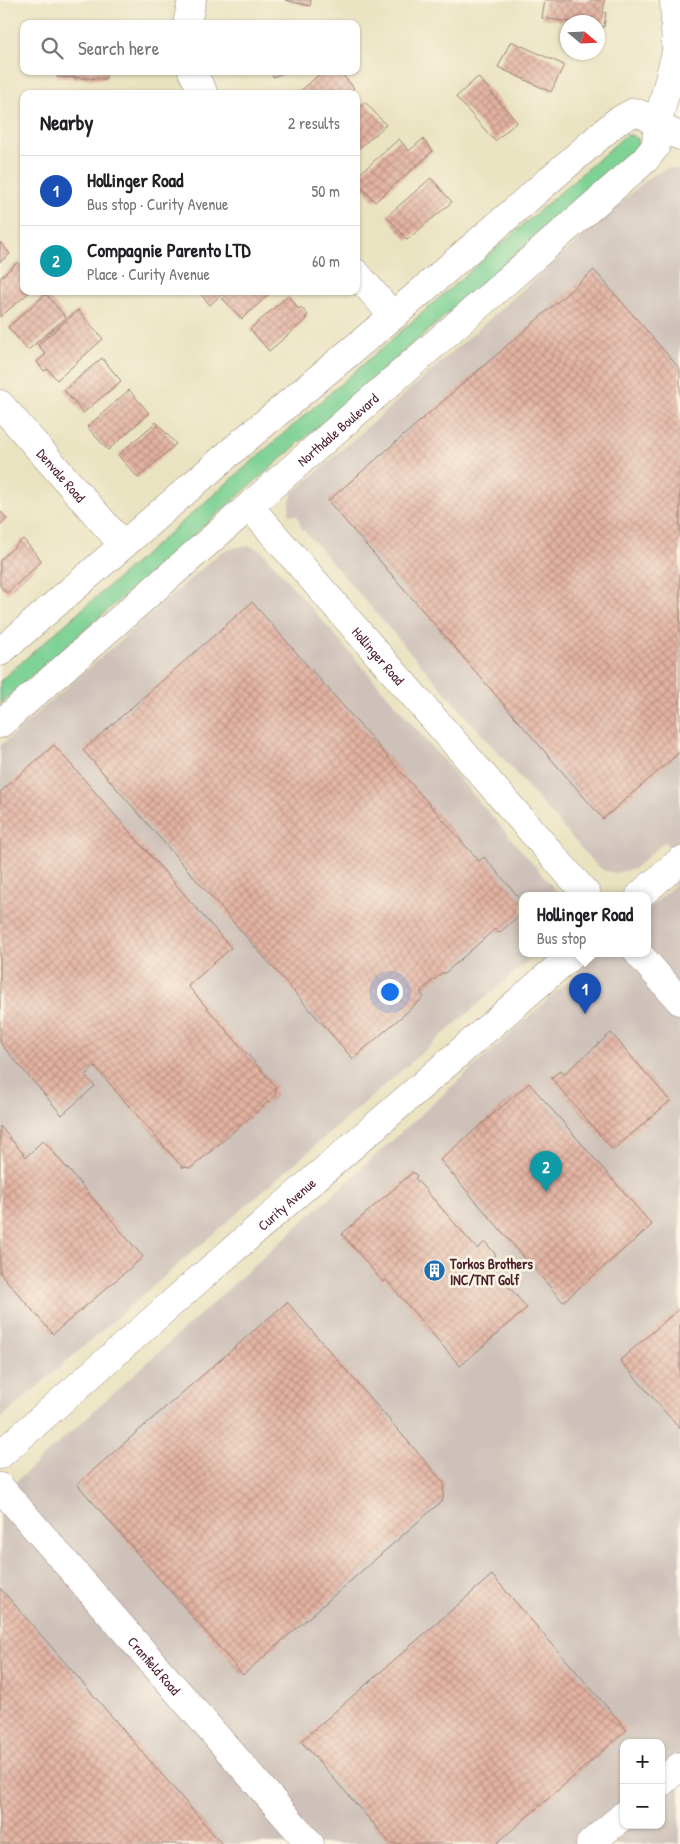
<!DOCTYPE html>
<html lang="en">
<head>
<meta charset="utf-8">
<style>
	:root { --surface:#fff; --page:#f6f6f6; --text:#202124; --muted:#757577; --line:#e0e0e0; --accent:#1f6fb2 }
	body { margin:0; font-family:"Patrick Hand",sans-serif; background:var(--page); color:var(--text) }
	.controls { position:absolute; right:15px; bottom:15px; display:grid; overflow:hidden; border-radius:10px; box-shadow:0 1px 4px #0004 }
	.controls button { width:45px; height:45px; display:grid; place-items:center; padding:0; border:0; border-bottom:1px solid var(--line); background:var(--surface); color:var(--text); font:25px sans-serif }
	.compass { position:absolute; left:560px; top:15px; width:45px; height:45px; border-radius:50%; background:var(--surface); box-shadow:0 1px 4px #0004; rotate:109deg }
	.you { position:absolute; left:389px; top:991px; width:18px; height:18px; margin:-12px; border:4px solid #fff; border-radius:50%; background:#1a73e8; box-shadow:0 0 0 8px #1a73e833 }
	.badge { display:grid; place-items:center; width:32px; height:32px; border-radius:50%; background:var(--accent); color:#fff; font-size:16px; font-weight:700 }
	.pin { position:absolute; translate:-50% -41px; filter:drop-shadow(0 1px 2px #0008) }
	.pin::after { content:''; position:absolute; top:26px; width:18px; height:15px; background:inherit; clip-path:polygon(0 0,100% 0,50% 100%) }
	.popup { position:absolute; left:519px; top:892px; width:132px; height:65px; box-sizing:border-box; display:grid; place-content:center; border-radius:10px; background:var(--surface); filter:drop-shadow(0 1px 4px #0005); font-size:16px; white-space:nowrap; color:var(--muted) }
	.popup b { font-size:19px; color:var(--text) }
	.popup::after { content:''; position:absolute; left:50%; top:100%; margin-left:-10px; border:10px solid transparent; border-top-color:var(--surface) }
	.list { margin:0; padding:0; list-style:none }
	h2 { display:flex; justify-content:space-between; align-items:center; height:65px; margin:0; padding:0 20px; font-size:21px }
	h2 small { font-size:16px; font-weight:400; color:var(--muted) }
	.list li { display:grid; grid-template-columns:32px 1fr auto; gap:15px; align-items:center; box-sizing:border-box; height:70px; padding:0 20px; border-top:1px solid var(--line) }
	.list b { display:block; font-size:19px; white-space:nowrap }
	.list p { margin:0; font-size:16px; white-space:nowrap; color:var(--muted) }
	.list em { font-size:16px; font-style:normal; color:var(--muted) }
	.icon { flex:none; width:28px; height:28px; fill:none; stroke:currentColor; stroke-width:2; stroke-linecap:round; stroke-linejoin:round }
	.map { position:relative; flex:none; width:680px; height:1844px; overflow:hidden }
	.search { position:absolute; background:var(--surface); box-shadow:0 1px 4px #0004; left:20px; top:20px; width:340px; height:55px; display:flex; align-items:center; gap:12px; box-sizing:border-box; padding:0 18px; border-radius:10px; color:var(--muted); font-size:19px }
	.panel { position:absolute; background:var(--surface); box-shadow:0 1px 4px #0004; left:20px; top:90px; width:340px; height:205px; border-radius:10px }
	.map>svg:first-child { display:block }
</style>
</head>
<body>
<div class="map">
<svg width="680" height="1844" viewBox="0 0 680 1844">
	<defs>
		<pattern id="building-cross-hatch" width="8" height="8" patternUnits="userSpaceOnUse" patternTransform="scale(1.25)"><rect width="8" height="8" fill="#e3b3a2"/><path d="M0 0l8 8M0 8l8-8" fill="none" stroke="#ba9184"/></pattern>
	</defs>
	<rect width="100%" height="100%" fill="#fcf5e5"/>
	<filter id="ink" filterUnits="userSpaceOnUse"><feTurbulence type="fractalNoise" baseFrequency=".02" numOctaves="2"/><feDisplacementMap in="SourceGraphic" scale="10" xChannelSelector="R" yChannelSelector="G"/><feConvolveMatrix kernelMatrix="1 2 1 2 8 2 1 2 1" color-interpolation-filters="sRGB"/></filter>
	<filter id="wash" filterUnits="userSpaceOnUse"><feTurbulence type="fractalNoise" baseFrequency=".0096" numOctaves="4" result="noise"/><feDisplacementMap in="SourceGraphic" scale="20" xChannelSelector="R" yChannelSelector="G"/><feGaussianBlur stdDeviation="1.12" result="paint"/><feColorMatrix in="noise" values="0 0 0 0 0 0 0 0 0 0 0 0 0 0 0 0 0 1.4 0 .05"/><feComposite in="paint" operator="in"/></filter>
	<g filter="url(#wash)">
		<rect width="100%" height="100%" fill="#eae3c1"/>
		<g fill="#cec1b9" fill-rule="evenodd">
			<path d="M 668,168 L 680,169 L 680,839 L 670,848 L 664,842 L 634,869 L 615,873 L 603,870 L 594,863 L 301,527 L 297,515 L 289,515 L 289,504 L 293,493 L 652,175 Z"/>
			<path d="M 250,546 L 262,551 L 560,895 L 522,895 L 522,953 L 537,953 L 0,1419 L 0,746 L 221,552 L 237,547 Z"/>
			<path d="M 680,880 L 680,1844 L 0,1844 L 0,1496 L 599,953 L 648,953 L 648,909 ZM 624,1743 L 661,1743 L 661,1825 L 624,1825 Z"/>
		</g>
		<path fill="#7ed295" stroke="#647860" d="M 631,135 L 638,139 L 637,148 L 0,704 L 0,681 L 625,136 Z"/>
		<g id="blocks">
			<g fill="url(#building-cross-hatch)">
				<path d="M 285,0 L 311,0 L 310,6 Z"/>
				<path d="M 545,0 L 605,0 L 603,12 L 606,13 L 604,27 L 598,27 L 598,22 L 571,22 L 542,18 Z"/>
				<path d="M 511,41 L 564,65 L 551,92 L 498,67 Z"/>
				<path d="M 57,71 L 106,71 L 106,79 L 57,77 Z"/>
				<path d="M 271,71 L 289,71 L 273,77 Z"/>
				<path d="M 323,71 L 339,71 L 354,88 L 347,94 L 297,94 Z"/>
				<path d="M 478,77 L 517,122 L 495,141 L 456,97 Z"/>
				<path d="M 365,102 L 386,125 L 356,151 L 356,110 Z"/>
				<path d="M 399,139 L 409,151 L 423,139 L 433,151 L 375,202 L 356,181 L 356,177 Z"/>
				<path d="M 431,178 L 452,202 L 407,240 L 387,216 Z"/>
				<path d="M 0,242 L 10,254 L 0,262 Z"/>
				<path d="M 18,262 L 24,269 L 24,291 L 31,291 L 0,317 L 0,278 Z"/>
				<path d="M 594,270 L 680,369 L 680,752 L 603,819 L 328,501 Z"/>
				<path d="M 198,291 L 225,291 L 210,305 Z"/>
				<path d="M 229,291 L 273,291 L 242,319 L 222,298 Z"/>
				<path d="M 46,294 L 66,318 L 28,350 L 8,327 Z"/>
				<path d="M 288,296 L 299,309 L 301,307 L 308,315 L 305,318 L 307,319 L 269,351 L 250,329 Z"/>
				<path d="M 78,310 L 103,339 L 57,380 L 48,369 L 44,371 L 37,362 L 46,354 L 38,345 Z"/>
				<path d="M 102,358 L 121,381 L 83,413 L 64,390 Z"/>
				<path d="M 129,390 L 149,413 L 108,450 L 87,427 Z"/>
				<path d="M 156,422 L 176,444 L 138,478 L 118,455 Z"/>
				<path d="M 0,511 L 7,519 L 0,525 Z"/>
				<path d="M 23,539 L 42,561 L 7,593 L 0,586 L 0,560 Z"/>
				<path d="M 252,602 L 479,861 L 484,857 L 522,901 L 522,913 L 499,933 L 495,929 L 444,974 L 443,972 L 420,992 L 424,997 L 353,1059 L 83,750 Z"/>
				<path d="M 54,745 L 231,948 L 188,986 L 276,1087 L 275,1096 L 191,1168 L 182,1167 L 95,1067 L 85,1076 L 95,1086 L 62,1115 L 0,1043 L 0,792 Z"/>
				<path d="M 611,1033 L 670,1101 L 613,1150 L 551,1078 L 561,1070 L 564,1074 Z"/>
				<path d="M 529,1083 L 652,1225 L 563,1302 L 440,1160 Z"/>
				<path d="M 0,1126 L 26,1157 L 43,1140 L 143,1257 L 53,1334 L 0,1273 Z"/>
				<path d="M 413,1172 L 417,1176 L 415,1178 L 477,1249 L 485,1242 L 496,1255 L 488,1262 L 527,1308 L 460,1366 L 386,1280 L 383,1282 L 342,1234 Z"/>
				<path d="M 287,1302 L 444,1483 L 443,1500 L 243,1675 L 77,1484 Z"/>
				<path d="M 680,1308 L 680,1429 L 620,1360 Z"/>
				<path d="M 492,1575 L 627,1730 L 496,1844 L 391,1844 L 301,1741 Z"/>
				<path d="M 0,1588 L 68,1666 L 222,1844 L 0,1844 Z"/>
			</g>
		</g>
	</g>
	<g filter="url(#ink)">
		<use href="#blocks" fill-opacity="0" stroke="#9a8176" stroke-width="1"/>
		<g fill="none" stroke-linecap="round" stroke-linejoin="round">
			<defs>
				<g id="minor">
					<path d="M 187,24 L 192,0"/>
					<path d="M 192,71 L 204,94"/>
					<path d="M 356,273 L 393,316"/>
					<path id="s1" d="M 0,404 L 123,545"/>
					<path id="s2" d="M 249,506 L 587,895"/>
					<path d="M 0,652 L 241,443 L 393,316 L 616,122 L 634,112 L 649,117 L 657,126 L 680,136"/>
					<path id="s3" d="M 0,724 L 645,160 L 656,146 L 657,126 L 676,52 L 674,0"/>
					<path d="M 640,895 L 680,861"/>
					<path d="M 638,953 L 680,1001"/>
					<path id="s4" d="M 0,1455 L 189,1288 L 574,953"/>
					<path id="s5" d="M 0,1487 L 310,1844"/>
					<path d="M 661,1783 L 680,1766"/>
					<path d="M 590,1844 L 624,1815"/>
				</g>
			</defs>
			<use href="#minor" stroke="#9a8176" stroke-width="29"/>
			<use href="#minor" stroke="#fff" stroke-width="28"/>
		</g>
	</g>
	<defs>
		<symbol id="building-disc" viewBox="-11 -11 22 22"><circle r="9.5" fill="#1f6fb2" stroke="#fcf5e5"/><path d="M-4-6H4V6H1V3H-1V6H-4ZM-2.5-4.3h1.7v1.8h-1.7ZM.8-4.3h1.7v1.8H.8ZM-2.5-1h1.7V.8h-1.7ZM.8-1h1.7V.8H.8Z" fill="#fff"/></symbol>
	</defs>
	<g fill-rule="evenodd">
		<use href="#building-disc" x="422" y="1258" width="25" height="25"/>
	</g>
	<g text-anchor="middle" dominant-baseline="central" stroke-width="5" stroke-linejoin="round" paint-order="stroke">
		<g font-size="14" fill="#4a1f2b" stroke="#fcf5e5">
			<text stroke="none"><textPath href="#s3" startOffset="448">Northdale Boulevard</textPath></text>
			<text stroke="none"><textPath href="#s1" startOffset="94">Denvale Road</textPath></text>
			<text stroke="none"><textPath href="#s2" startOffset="198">Hollinger Road</textPath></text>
			<text stroke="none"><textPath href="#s4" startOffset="381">Curity Avenue</textPath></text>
			<text stroke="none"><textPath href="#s5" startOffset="236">Cranfield Road</textPath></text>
		</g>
		<g font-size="14" font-weight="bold" fill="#4a1f2b" stroke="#fcf5e5" text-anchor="start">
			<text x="450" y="1263">Torkos Brothers<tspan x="450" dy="16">INC/TNT Golf</tspan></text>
		</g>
	</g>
</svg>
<div class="controls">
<button>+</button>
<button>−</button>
</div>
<svg class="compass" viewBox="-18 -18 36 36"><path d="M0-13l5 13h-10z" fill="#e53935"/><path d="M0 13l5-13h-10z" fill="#757577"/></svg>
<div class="you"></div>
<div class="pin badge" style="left:585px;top:1014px;background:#1a4fb4">1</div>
<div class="popup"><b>Hollinger Road</b>Bus stop</div>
<div class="pin badge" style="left:546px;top:1192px;background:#0f9aa8">2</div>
<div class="search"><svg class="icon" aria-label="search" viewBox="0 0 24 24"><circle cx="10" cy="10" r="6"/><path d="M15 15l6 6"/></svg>Search here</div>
<section class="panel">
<h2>Nearby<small>2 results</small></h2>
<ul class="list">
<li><span class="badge" style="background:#1a4fb4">1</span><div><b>Hollinger Road</b><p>Bus stop · Curity Avenue</p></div><em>50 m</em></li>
<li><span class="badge" style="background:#0f9aa8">2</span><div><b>Compagnie Parento LTD</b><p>Place · Curity Avenue</p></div><em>60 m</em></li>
</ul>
</section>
</div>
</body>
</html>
